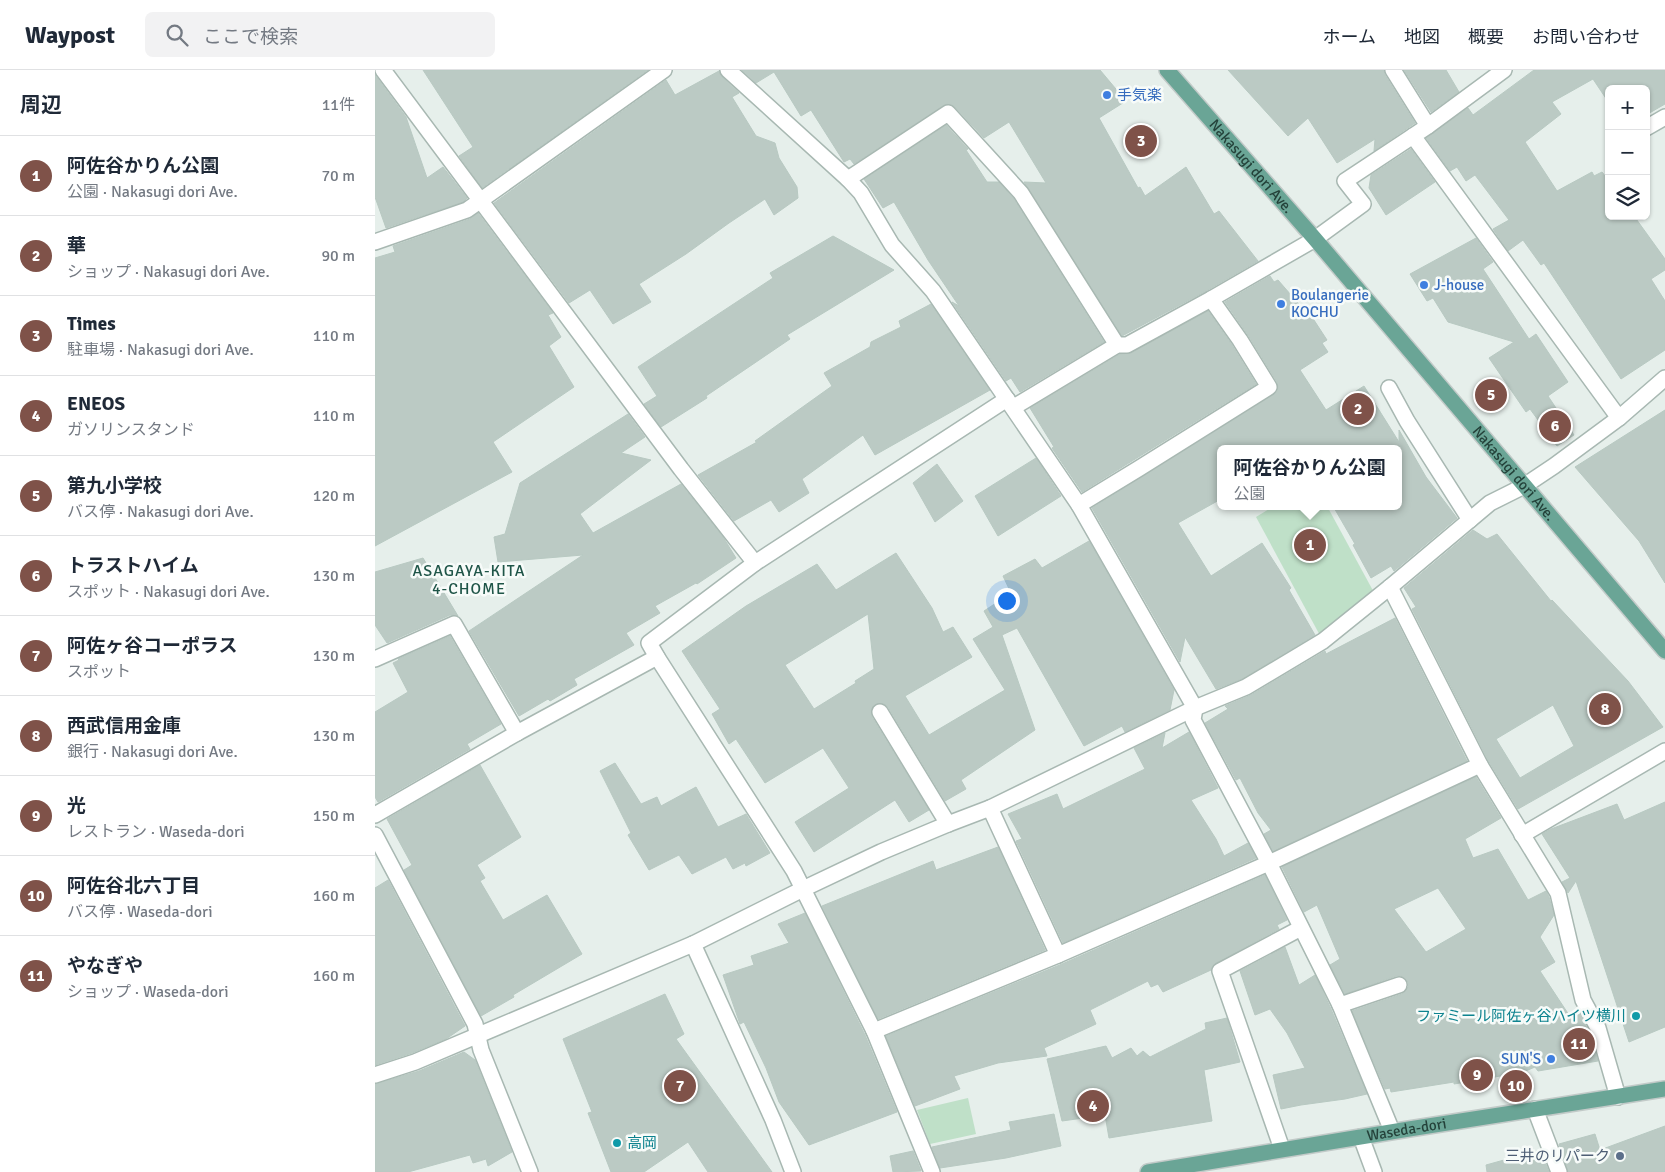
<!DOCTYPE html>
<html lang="ja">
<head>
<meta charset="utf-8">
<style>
	:root { --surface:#fff; --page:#f2f2f3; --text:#1f2937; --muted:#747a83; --line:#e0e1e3; --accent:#7f5249 }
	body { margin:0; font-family:Signika,"Noto Sans JP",sans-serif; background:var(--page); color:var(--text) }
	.controls { position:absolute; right:15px; top:15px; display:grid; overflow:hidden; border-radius:8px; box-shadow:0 1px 4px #0004 }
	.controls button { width:45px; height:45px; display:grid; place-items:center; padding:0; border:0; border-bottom:1px solid var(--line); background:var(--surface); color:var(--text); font:25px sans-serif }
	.you { position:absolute; left:631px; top:530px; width:18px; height:18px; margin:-12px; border:4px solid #fff; border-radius:50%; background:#1a73e8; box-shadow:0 0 0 8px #1a73e833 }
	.badge { display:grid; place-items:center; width:32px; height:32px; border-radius:50%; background:var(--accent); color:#fff; font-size:16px; font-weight:700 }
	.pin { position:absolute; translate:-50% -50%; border:2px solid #fff; box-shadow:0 1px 5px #0006 }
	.popup { position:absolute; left:842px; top:375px; width:185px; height:65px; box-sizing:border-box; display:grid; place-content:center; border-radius:8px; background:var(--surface); filter:drop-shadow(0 1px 4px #0005); font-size:16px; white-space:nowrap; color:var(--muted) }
	.popup b { font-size:19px; color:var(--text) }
	.popup::after { content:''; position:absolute; left:50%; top:100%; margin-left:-10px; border:10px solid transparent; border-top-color:var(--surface) }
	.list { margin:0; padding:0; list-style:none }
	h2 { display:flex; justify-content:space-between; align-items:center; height:65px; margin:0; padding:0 20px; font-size:21px }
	h2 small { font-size:16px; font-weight:400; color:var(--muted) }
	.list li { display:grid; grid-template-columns:32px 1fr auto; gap:15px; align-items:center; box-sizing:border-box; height:80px; padding:0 20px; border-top:1px solid var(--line) }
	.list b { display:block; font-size:19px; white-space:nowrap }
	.list p { margin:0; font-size:16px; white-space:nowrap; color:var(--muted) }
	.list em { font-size:16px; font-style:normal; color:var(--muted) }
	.icon { flex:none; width:28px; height:28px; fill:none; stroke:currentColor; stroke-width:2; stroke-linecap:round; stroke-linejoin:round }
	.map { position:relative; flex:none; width:1290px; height:1102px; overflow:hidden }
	header { display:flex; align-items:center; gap:30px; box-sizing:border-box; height:70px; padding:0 25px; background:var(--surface); border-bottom:1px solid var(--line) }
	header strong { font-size:24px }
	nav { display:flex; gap:28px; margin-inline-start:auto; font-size:18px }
	.search { width:350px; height:45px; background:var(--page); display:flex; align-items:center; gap:12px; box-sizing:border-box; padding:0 18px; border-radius:8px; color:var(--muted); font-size:19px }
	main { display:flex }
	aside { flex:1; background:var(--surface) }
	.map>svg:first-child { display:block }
</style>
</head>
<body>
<header>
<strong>Waypost</strong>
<div class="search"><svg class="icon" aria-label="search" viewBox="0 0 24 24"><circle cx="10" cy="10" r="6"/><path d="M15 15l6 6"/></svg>ここで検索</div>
<nav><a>ホーム</a><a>地図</a><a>概要</a><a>お問い合わせ</a></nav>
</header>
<main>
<aside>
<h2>周辺<small>11件</small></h2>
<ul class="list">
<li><span class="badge">1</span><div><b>阿佐谷かりん公園</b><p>公園 · Nakasugi dori Ave.</p></div><em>70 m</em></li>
<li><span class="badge">2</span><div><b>華</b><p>ショップ · Nakasugi dori Ave.</p></div><em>90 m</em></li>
<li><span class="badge">3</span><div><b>Times</b><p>駐車場 · Nakasugi dori Ave.</p></div><em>110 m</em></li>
<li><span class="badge">4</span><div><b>ENEOS</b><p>ガソリンスタンド</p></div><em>110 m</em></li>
<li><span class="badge">5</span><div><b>第九小学校</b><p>バス停 · Nakasugi dori Ave.</p></div><em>120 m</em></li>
<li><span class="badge">6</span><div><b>トラストハイム</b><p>スポット · Nakasugi dori Ave.</p></div><em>130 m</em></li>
<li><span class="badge">7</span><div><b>阿佐ヶ谷コーポラス</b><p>スポット</p></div><em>130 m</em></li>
<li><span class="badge">8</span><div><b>西武信用金庫</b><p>銀行 · Nakasugi dori Ave.</p></div><em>130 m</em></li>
<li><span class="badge">9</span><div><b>光</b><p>レストラン · Waseda-dori</p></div><em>150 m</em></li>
<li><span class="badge">10</span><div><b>阿佐谷北六丁目</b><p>バス停 · Waseda-dori</p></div><em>160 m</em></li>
<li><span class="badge">11</span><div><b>やなぎや</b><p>ショップ · Waseda-dori</p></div><em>160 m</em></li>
</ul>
</aside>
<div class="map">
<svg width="1290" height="1102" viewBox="0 0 1290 1102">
	<rect width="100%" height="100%" fill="#e6efeb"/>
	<g fill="#bfe0c8">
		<path d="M 899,436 L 952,436 L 1002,528 L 948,571 L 881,447 Z"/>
		<path d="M 593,1028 L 601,1064 L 555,1074 L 542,1040 Z"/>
	</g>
	<g fill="#bbcac4" stroke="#b8c9c2" fill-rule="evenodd">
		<path d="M 48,0 L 273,0 L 107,118 L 84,86 L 98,77 Z"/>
		<path d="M 367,0 L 725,0 L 751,31 L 724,48 L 763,118 L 765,117 L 770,126 L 811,97 L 839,144 L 844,141 L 883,191 L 831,221 L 747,266 L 649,112 L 671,113 L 634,52 L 609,68 L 580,37 L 572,34 L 479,94 L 475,89 L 469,92 L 436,40 L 426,46 L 399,2 L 381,13 Z"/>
		<path d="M 853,0 L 1009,0 L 1010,5 L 1040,53 L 999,81 L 1000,69 L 962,93 L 933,48 L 913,66 Z"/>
		<path d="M 1029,0 L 1071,0 L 1084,22 L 1056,42 Z"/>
		<path d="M 1159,0 L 1290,0 L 1290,34 L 1271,45 L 1271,19 L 1234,19 L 1234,33 L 1218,9 L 1177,32 L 1186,44 L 1150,72 L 1182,121 L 1217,102 L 1219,106 L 1227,102 L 1234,111 L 1234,146 L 1259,146 L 1290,189 L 1290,200 L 1276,209 L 1290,231 L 1290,280 L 1246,309 L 1169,193 L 1166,195 L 1148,170 L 1133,181 L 1118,159 L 1134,150 L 1100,105 L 1091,111 L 1082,97 L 1075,101 L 1051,68 L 1093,38 L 1098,45 Z"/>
		<path d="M 344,1 L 347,7 L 364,23 L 357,27 L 381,66 L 400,73 L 404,88 L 422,117 L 423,128 L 399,145 L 390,129 L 354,153 L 311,184 L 264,214 L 276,232 L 238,254 L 215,220 L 194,233 L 119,133 L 291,10 L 300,25 Z"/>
		<path d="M 0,5 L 31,47 L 52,108 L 68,97 L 92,128 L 88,132 L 11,158 L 0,127 Z"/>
		<path d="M 571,55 L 593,79 L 591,80 L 612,112 L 624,112 L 639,129 L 729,272 L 645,322 L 636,308 L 631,311 L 577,232 L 584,236 L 553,190 L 519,132 L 508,138 L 489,109 Z"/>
		<path d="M 1036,79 L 1060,112 L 1011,145 L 994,118 L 996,105 Z"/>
		<path d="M 103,143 L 178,243 L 173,245 L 186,267 L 174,276 L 199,317 L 118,372 L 137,402 L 0,476 L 0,188 L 20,182 L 18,176 L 95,149 Z"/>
		<path d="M 458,166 L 519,200 L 412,265 L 415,269 L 331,326 L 332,328 L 286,357 L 269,334 L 282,326 L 263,297 L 398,208 L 395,203 Z"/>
		<path d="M 1101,168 L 1118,192 L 1108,199 L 1154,269 L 1161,264 L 1193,312 L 1173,326 L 1199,365 L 1182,376 L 1155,339 L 1151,342 L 1114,288 L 1139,272 L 1073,252 L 1058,228 L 1052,231 L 1035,204 Z"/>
		<path d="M 895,206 L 899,212 L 903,210 L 936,248 L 937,247 L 952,270 L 947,273 L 953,282 L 925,300 L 951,340 L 989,316 L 1024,372 L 1024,360 L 1051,407 L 1082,448 L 1019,501 L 1016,496 L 996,508 L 978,475 L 980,474 L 958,436 L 1024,436 L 1024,379 L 846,379 L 846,429 L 803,453 L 836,506 L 887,473 L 916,518 L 914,520 L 940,565 L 867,609 L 841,619 L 810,567 L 805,592 L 717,438 L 902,322 L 903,317 L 902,312 L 873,265 L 850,232 Z"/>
		<path d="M 556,234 L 615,320 L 500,385 L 488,365 L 427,409 L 434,423 L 404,442 L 396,430 L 359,451 L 323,405 L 382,372 L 380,371 L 457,316 L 449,303 L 495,277 L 496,272 L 526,257 L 524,251 Z"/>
		<path d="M 833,241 L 857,275 L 881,314 L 707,422 L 677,378 L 679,377 L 655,338 L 745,284 L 756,283 Z"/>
		<path d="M 1290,340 L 1290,513 L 1264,471 L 1200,397 Z"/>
		<path d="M 253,344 L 270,367 L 246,383 L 276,390 L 205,444 L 218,463 L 306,414 L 348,467 L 361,488 L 322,514 L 321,513 L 280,536 L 285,543 L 251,563 L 259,575 L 199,609 L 202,615 L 175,631 L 173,629 L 144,646 L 94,561 L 208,485 L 123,492 L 119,467 L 130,464 L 145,413 Z"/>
		<path d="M 661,388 L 686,426 L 623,466 L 600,426 Z"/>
		<path d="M 562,394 L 588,431 L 560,452 L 538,413 Z"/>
		<path d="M 1098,460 L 1112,469 L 1122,464 L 1176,531 L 1177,530 L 1253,611 L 1288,657 L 1143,739 L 1113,690 L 1037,539 L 1041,537 L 1029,518 ZM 1178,635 L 1199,676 L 1145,708 L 1121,669 Z"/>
		<path d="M 714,471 L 799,620 L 795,640 L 750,662 L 747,656 L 709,676 L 642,558 L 627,565 L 660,660 L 586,710 L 591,719 L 570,731 L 513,637 L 509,634 L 501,634 L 497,638 L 497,647 L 554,740 L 534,752 L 520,730 L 439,782 L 420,752 L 474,718 L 448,678 L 390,713 L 361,669 L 354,674 L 337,644 L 345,639 L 307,581 L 371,536 L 442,494 L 461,520 L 521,483 L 557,538 L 568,562 L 578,557 L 597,587 L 530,626 L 554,665 L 630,620 L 598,569 L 618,557 L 609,541 L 636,523 L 628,506 L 660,489 L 667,498 ZM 493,544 L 499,599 L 480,611 L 481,613 L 439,639 L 410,595 Z"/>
		<path d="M 48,488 L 83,546 L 75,545 L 12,573 L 0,555 L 0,502 Z"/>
		<path d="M 1020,548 L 1092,691 L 898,781 L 889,764 L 896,760 L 883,743 L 865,708 L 861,710 L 830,653 L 853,639 L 850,636 L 876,625 L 950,581 L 951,584 Z"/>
		<path d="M 75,566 L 126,654 L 92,674 L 95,679 L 3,732 L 0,727 L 0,642 L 33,622 L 18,593 L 24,590 L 23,589 Z"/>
		<path d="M 814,662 L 843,718 L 816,730 L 841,769 L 849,786 L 873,773 L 881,788 L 688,873 L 641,771 L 647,769 L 633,744 L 682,724 L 688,739 L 770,699 L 759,678 L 790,663 L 787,678 Z"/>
		<path d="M 240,693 L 266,734 L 282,727 L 286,736 L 321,717 L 343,757 L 371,744 L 395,783 L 371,796 L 370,793 L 358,799 L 351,787 L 317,804 L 304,785 L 274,800 L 253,765 L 256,763 L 225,701 Z"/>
		<path d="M 105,695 L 146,767 L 102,795 L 110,808 L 105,811 L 128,850 L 172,825 L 207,884 L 138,925 L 139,927 L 106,946 L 29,800 L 37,795 L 12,749 Z"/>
		<path d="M 1101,707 L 1126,748 L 1090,769 L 1098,788 L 1123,779 L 1153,830 L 1171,821 L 1174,827 L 1179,845 L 1165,867 L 1180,892 L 1165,901 L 1196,948 L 1205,944 L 1214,962 L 1223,991 L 1163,1001 L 1160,997 L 1139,1006 L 1137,1004 L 1079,1014 L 1079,1012 L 1016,1022 L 1015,1018 L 1010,1019 L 977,941 L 1027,924 L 1033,917 L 1033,912 L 1026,906 L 1021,906 L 970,924 L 955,895 L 965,889 L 942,835 L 929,842 L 907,797 ZM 1063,818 L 1091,859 L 1051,882 L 1019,839 Z"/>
		<path d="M 1290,732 L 1290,957 L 1254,972 L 1201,811 L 1193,823 L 1187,812 L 1195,808 L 1167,764 L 1176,759 L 1242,734 L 1249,750 Z"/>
		<path d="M 623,777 L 670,880 L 503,949 L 447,836 L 558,791 L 561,800 Z"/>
		<path d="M 890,805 L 912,850 L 902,855 L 904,859 L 841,893 L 836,900 L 788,922 L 783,914 L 776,917 L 773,911 L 715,940 L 721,954 L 669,978 L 672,986 L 623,993 L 579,1006 L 585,1019 L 540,1036 L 511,966 L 687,894 Z"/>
		<path d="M 13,810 L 90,956 L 71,969 L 37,983 L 0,995 L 0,818 Z"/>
		<path d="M 430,843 L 490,965 L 522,1042 L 434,1075 L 404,1032 L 391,998 L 369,952 L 365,954 L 348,905 L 379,895 L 376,886 L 414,873 L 403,854 Z"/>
		<path d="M 910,877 L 924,915 L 940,905 L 956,939 L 992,1024 L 970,1029 L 926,1035 L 906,1039 L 898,1005 L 930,998 L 912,963 L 895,939 L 880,945 L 865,901 Z"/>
		<path d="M 290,924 L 309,964 L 301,969 L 397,1102 L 333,1102 L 313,1072 L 269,1102 L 236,1102 L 213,1043 L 217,1042 L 188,969 Z"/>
		<path d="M 852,948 L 865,992 L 829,1000 L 837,1051 L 734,1068 L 730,1045 L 687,1051 L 672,989 L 731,976 L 737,988 L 756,978 L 762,986 L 768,981 L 775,987 L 831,959 L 830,953 Z"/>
		<path d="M 89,982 L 100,990 L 137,1082 L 113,1096 L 111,1089 L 98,1093 L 95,1085 L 33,1102 L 0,1102 L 0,1014 L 44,1001 Z"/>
		<path d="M 679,1044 L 686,1076 L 631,1088 L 565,1098 L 557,1077 L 636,1060 L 634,1052 Z"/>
		<path d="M 1290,1056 L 1290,1102 L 1193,1102 L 1184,1074 L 1220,1064 L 1225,1080 Z"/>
		<path d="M 1165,1080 L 1174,1102 L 1112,1102 L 1111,1095 Z"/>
		<path d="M 538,1081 L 546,1101 L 518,1102 L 515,1086 Z"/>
	</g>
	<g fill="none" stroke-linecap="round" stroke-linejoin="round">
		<defs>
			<g id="minor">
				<path d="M 8,0 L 306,399 L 380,493"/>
				<path d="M 353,0 L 473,109 L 486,123 L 517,175 L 558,221 L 704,435 L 820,638 L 818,650 L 894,793 L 965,935 L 1017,1061"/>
				<path d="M 1018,0 L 1053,56"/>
				<path d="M 1129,0 L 1053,56 L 1038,66 L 1244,348"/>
				<path d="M 1271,58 L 1290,47"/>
				<path d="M 473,109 L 573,43 L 646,123 L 742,275"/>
				<path d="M 0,172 L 92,140 L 289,0"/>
				<path d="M 1014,318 L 1032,351 L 1095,450"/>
				<path d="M 639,337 L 742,275 L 752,275 L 836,229 L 940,169 L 988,134 L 970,111 L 1038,66"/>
				<path d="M 704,435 L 763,399 L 894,317 L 865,270 L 836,229"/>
				<path d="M 1015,517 L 1105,695 L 1183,823 L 1208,930 L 1223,958 L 1243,1027"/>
				<path d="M 0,589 L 79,554 L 142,663"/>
				<path d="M 505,642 L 573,754"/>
				<path d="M 615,738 L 683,885"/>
				<path d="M 0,745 L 142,663 L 282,587"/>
				<path d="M 0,765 L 100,954 L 106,980 L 155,1102"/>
				<path d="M 1147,765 L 1290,681"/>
				<path d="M 318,874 L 398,1050 L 418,1102"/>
				<path d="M 965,935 L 1024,915"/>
				<path d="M 499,961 L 683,885 L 894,793 L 1105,695"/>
				<path d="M 0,1005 L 40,992 L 318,874 L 428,819 L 506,782 L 573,754 L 615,738 L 820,638 L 871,617 L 948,571 L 1015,517 L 1115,433 L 1149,416 L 1179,396 L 1244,348 L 1290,308"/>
				<path d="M 1160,1039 L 1184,1102"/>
				<path d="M 986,1067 L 999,1102"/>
				<path d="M 907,1079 L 845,901 L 926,858"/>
				<path d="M 557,1102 L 499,961 L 419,801 L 282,587 L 274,573 L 380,493 L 632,329"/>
			</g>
			<g id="major">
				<path id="s1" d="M 792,0 L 940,169 L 1290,581"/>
				<path id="s2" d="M 773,1102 L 1034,1059 L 1290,1019"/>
			</g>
		</defs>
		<use href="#minor" stroke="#a8b8b2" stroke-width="18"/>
		<use href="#major" stroke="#c2cac8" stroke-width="18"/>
		<use href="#minor" stroke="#fff" stroke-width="15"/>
		<use href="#major" stroke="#6aa596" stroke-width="15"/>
	</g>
	<g fill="#3f7fe0" stroke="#f7fbf9" stroke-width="2">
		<circle cx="732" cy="25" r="5"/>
		<circle cx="1049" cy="215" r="5"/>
		<circle cx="906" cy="234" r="5"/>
		<circle cx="1176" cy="989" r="5"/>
	</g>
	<g fill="#0f9aa8" stroke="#f7fbf9" stroke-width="2">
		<circle cx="1261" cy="946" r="5"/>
		<circle cx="242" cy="1073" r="5"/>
	</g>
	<circle fill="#5c6f8a" stroke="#f7fbf9" stroke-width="2" cx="1245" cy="1086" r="5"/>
	<g text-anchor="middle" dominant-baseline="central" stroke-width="5" stroke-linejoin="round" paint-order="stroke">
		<g font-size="15" fill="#366cbe" stroke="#f7fbf9" text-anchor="start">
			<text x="742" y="25">手気楽</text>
			<text x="1059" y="215">J-house</text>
			<text x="916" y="225">Boulangerie<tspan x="916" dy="17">KOCHU</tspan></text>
			<text x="1166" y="989" text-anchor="end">SUN'S</text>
		</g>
		<g font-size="15" fill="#24423a" stroke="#f7fbf9">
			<text stroke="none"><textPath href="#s1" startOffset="128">Nakasugi dori Ave.</textPath></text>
			<text stroke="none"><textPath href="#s1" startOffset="532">Nakasugi dori Ave.</textPath></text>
			<text stroke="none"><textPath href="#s2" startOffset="262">Waseda-dori</textPath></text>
		</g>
		<g font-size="15" fill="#0d838f" stroke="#f7fbf9" text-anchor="end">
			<text x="1251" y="946">ファミール阿佐ヶ谷ハイツ横川</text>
			<text x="252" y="1073" text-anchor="start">高岡</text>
		</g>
		<g font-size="15" fill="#4e5e75" stroke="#f7fbf9" text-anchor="end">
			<text x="1235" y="1086">三井のリパーク</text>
		</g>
		<g font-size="16" letter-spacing="1" fill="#1f5548" stroke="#f7fbf9">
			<text x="94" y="501">ASAGAYA-KITA<tspan x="94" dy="18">4-CHOME</tspan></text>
		</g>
	</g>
</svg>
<div class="controls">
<button>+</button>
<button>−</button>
<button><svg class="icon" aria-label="layers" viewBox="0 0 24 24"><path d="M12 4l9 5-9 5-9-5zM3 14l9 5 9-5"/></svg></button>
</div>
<div class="you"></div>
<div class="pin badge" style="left:935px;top:475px">1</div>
<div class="popup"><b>阿佐谷かりん公園</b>公園</div>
<div class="pin badge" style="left:983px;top:339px">2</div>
<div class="pin badge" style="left:766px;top:71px">3</div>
<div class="pin badge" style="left:718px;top:1036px">4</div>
<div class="pin badge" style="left:1116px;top:325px">5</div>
<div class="pin badge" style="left:1180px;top:356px">6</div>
<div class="pin badge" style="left:305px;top:1016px">7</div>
<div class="pin badge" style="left:1230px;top:639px">8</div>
<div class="pin badge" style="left:1102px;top:1005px">9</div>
<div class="pin badge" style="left:1141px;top:1016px">10</div>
<div class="pin badge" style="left:1204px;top:974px">11</div>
</div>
</main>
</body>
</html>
